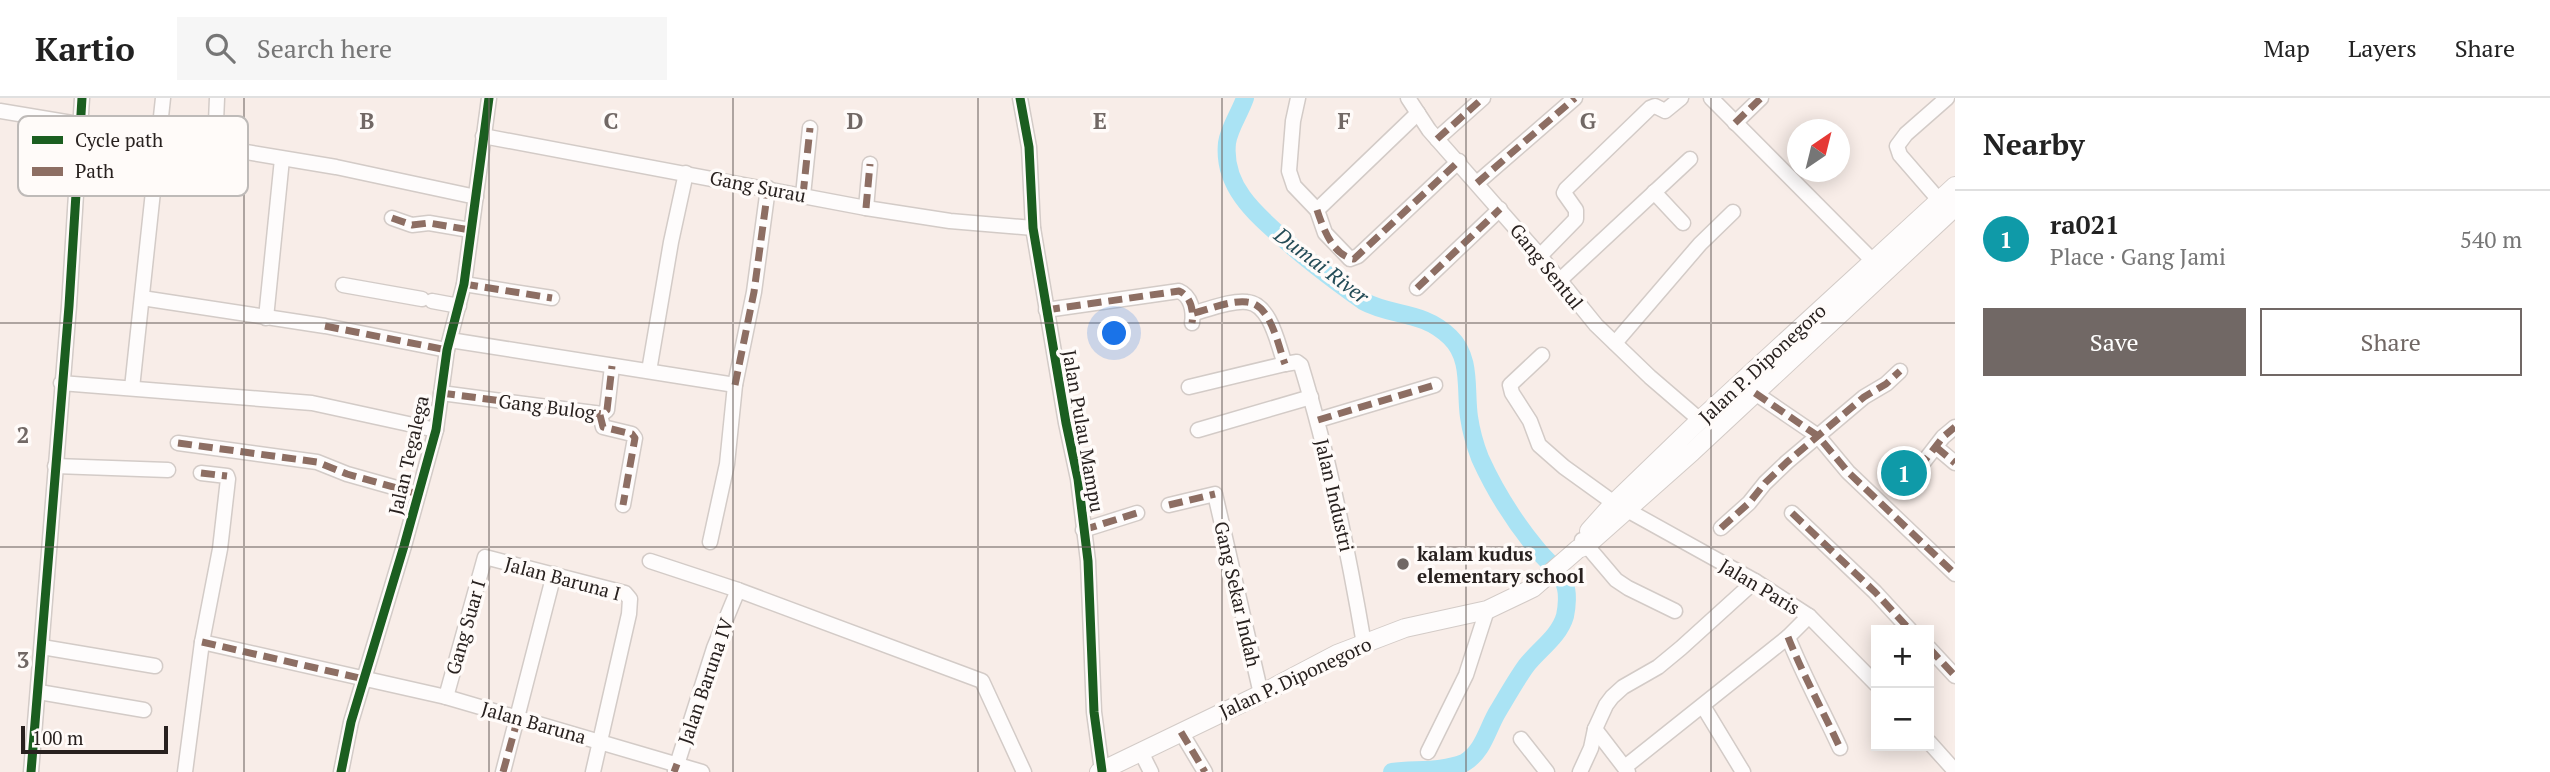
<!DOCTYPE html>
<html lang="en">
<head>
<meta charset="utf-8">
<style>
	:root { --surface:#fff; --page:#f6f6f6; --text:#222; --muted:#767676; --line:#e0e0e0; --accent:#716865 }
	body { margin:0; font-family:"PT Serif",serif; background:var(--page); color:var(--text) }
	.controls { position:absolute; right:21px; bottom:21px; display:grid; overflow:hidden; border-radius:0px; box-shadow:0 4px 18px #0003 }
	.controls button { width:63px; height:63px; display:grid; place-items:center; padding:0; border:0; border-bottom:2px solid var(--line); background:var(--surface); color:var(--text); font:35px sans-serif }
	.compass { position:absolute; left:1787px; top:21px; width:63px; height:63px; border-radius:50%; background:var(--surface); box-shadow:0 4px 18px #0003; rotate:35deg }
	.scale { position:absolute; left:21px; bottom:18px; width:147px; box-sizing:border-box; padding-left:7px; border:4px solid #28211f; border-top:0; font-size:19px; line-height:24px; white-space:nowrap; color:#28211f; -webkit-text-stroke:5px #fffbf9; paint-order:stroke }
	.you { position:absolute; left:1115px; top:236px; width:24px; height:24px; margin:-18px; border:5px solid #fff; border-radius:50%; background:#1a73e8; box-shadow:0 0 0 10px #1a73e833 }
	.badge { display:grid; place-items:center; width:46px; height:46px; border-radius:50%; background:var(--accent); color:#fff; font-size:23px; font-weight:700 }
	.pin { position:absolute; translate:-50% -50%; border:4px solid #fff; box-shadow:0 2px 7px #0006 }
	.list { margin:0; padding:0; list-style:none }
	h2 { display:flex; justify-content:space-between; align-items:center; height:91px; margin:0; padding:0 28px; font-size:30px }
	h2 small { font-size:23px; font-weight:400; color:var(--muted) }
	.list li { display:grid; grid-template-columns:46px 1fr auto; gap:21px; align-items:center; box-sizing:border-box; height:98px; padding:0 28px; border-top:2px solid var(--line) }
	.list b { display:block; font-size:26px; white-space:nowrap }
	.list p { margin:0; font-size:23px; white-space:nowrap; color:var(--muted) }
	.list em { font-size:23px; font-style:normal; color:var(--muted) }
	.actions { display:flex; gap:14px; padding:21px 28px }
	.actions a { flex:1; padding:16px 0; border:2px solid var(--accent); border-radius:0px; text-align:center; font-size:24px; color:var(--accent) }
	.actions .main { background:var(--accent); color:#fff }
	.icon { flex:none; width:38px; height:38px; fill:none; stroke:currentColor; stroke-width:2; stroke-linecap:round; stroke-linejoin:round }
	.map { position:relative; flex:none; width:1955px; height:674px; overflow:hidden }
	header { display:flex; align-items:center; gap:42px; box-sizing:border-box; height:98px; padding:0 35px; background:var(--surface); border-bottom:2px solid var(--line) }
	header strong { font-size:33px }
	nav { display:flex; gap:38px; margin-inline-start:auto; font-size:24px }
	.search { width:490px; height:63px; background:var(--page); display:flex; align-items:center; gap:18px; box-sizing:border-box; padding:0 24px; border-radius:0px; color:var(--muted); font-size:26px }
	main { display:flex }
	aside { flex:1; background:var(--surface) }
	.map>svg:first-child { display:block }
</style>
</head>
<body>
<header>
<strong>Kartio</strong>
<div class="search"><svg class="icon" aria-label="search" viewBox="0 0 24 24"><circle cx="10" cy="10" r="6"/><path d="M15 15l6 6"/></svg>Search here</div>
<nav><a>Map</a><a>Layers</a><a>Share</a></nav>
</header>
<main>
<div class="map">
<svg width="1955" height="674" viewBox="0 0 1955 674">
	<rect width="100%" height="100%" fill="#f8ede8"/>
	<g fill="none" stroke-linecap="round" stroke-linejoin="round">
		<path stroke="#aae3f4" stroke-width="18" d="M 1245,0 C 1240,15 1229,30 1227,45 C 1222,93 1263,122 1294,150 C 1316,169 1339,186 1363,203 C 1392,219 1422,212 1450,239 C 1472,260 1465,292 1469,319 C 1471,333 1475,347 1480,360 C 1494,391 1514,423 1536,450 C 1545,462 1560,472 1565,487 C 1568,495 1567,509 1565,518 C 1559,539 1538,552 1526,568 C 1516,582 1507,598 1498,613 C 1487,631 1484,653 1464,665 C 1441,674 1416,671 1392,674"/>
		<defs>
			<g id="minor">
				<path d="M 1020,0 L 1029,49 L 1033,130 L 1066,325 L 1078,381 L 1088,463 L 1094,614 L 1102,673"/>
				<path d="M 1298,0 L 1293,23 L 1289,73 L 1294,88 L 1317,112 L 1325,135 L 1350,161 L 1358,158 L 1459,63"/>
				<path d="M 1408,0 L 1429,32 L 1540,158 L 1596,227 L 1650,279 L 1700,322"/>
				<path d="M 1711,0 L 1873,163"/>
				<path d="M 0,13 L 336,69 L 476,99"/>
				<path d="M 1735,25 L 1761,0"/>
				<path d="M 483,38 L 866,110 L 950,123 L 1033,130"/>
				<path d="M 1437,41 L 1483,0"/>
				<path d="M 215,48 L 217,0"/>
				<path d="M 1477,85 L 1575,0"/>
				<path d="M 1654,94 L 1683,125"/>
				<path d="M 803,97 L 810,30"/>
				<path d="M 1939,102 L 1900,57 L 1897,48 L 1906,36 L 1947,0"/>
				<path d="M 866,110 L 870,66"/>
				<path d="M 1317,112 L 1418,15"/>
				<path d="M 392,120 L 412,127 L 429,125 L 470,132"/>
				<path d="M 1540,158 L 1576,121 L 1576,112 L 1564,95 L 1566,91 L 1650,10 L 1655,8 L 1665,13 L 1681,0"/>
				<path d="M 1560,182 L 1690,61"/>
				<path d="M 464,186 L 552,200"/>
				<path d="M 343,187 L 422,201"/>
				<path d="M 1417,190 L 1500,111"/>
				<path d="M 142,200 L 325,228 L 447,252"/>
				<path d="M 432,203 L 459,208"/>
				<path d="M 1046,212 L 1179,193 C 1191,198 1194,213 1192,225"/>
				<path d="M 1194,215 C 1210,211 1231,202 1247,204 C 1271,206 1278,248 1285,266"/>
				<path d="M 266,220 L 282,61"/>
				<path d="M 450,242 L 735,287"/>
				<path d="M 1615,245 L 1700,146 L 1733,114"/>
				<path d="M 1542,257 L 1510,287 L 1512,295 L 1530,323 L 1539,347 L 1564,369 L 1614,405"/>
				<path d="M 649,273 L 671,144 L 686,75"/>
				<path d="M 61,285 L 312,305 L 436,332"/>
				<path d="M 1189,289 L 1285,266 L 1297,264 L 1301,267 C 1329,358 1348,452 1364,546"/>
				<path d="M 132,290 L 163,0"/>
				<path d="M 441,295 L 602,316 L 607,312 L 612,268"/>
				<path d="M 1755,295 L 1818,338 L 1848,374 L 1955,476"/>
				<path d="M 600,317 L 603,329 L 632,336 L 635,340 L 623,407"/>
				<path d="M 1318,322 L 1435,287"/>
				<path d="M 1198,332 L 1311,299"/>
				<path d="M 178,345 L 317,364 L 347,376 L 418,396"/>
				<path d="M 1936,349 L 1955,365"/>
				<path d="M 55,368 L 168,372"/>
				<path d="M 1919,370 L 1943,339 L 1955,329"/>
				<path d="M 1169,407 L 1215,396 L 1261,596"/>
				<path d="M 1627,412 L 1755,483 L 1809,518 L 1876,586"/>
				<path d="M 1792,415 L 1875,494 L 1910,532"/>
				<path d="M 1721,430 L 1749,405 L 1765,385 L 1787,364 L 1864,299 L 1886,286 L 1900,273"/>
				<path d="M 1083,432 L 1137,415"/>
				<path d="M 1582,442 L 1616,482 L 1628,490 L 1675,513"/>
				<path d="M 710,444 L 727,366 L 735,287 L 754,194 L 768,90"/>
				<path d="M 650,463 L 738,492 L 982,583 L 1024,674"/>
				<path d="M 1788,539 C 1803,577 1823,613 1840,650"/>
				<path d="M 202,544 L 446,599 L 702,674"/>
				<path d="M 42,549 L 155,568"/>
				<path d="M 1929,550 L 1955,578"/>
				<path d="M 39,594 L 144,612"/>
				<path d="M 446,599 L 485,459 L 625,495 L 630,501 L 629,516 L 593,674"/>
				<path d="M 1703,608 L 1743,674"/>
				<path d="M 1595,631 L 1628,674"/>
				<path d="M 1181,634 L 1205,674"/>
				<path d="M 1521,641 L 1547,674"/>
				<path d="M 1929,644 L 1955,673"/>
				<path d="M 1141,654 L 1151,674"/>
				<path d="M 1428,654 L 1466,577 L 1487,512"/>
				<path d="M 1625,669 L 1788,539 L 1809,518"/>
				<path d="M 675,673 L 714,550 L 738,492"/>
				<path d="M 31,674 L 69,208 L 82,0"/>
				<path d="M 185,674 L 202,544 L 220,451 L 228,381 L 227,378 L 201,375"/>
				<path d="M 341,674 L 351,624 L 404,448 L 436,332 L 447,252 L 464,186 L 489,0"/>
				<path d="M 503,674 L 554,476"/>
				<path d="M 1580,674 L 1591,650 L 1595,631 L 1606,607 L 1612,599 L 1623,589 L 1658,569 L 1681,550 L 1755,483"/>
			</g>
			<g id="major">
				<path d="M 1589,433 L 1614,405 L 1700,322 L 1955,88"/>
				<path d="M 1099,674 L 1261,596 L 1337,556 L 1405,530 L 1487,512 L 1533,490 L 1578,451 L 1586,448 L 1692,354 L 1955,109"/>
			</g>
		</defs>
		<use href="#minor" stroke="#d3cbc7" stroke-width="17"/>
		<use href="#major" stroke="#d3cbc7" stroke-width="20"/>
		<use href="#minor" stroke="#fefcfc" stroke-width="14"/>
		<use href="#major" stroke="#fefcfc" stroke-width="18"/>
		<g stroke="#8d6e63" stroke-width="7" stroke-dasharray="14 7" stroke-linecap="butt">
			<path d="M 1735,25 L 1761,0"/>
			<path d="M 1437,41 L 1483,0"/>
			<path d="M 1477,85 L 1575,0"/>
			<path d="M 803,97 L 810,30"/>
			<path d="M 866,110 L 870,66"/>
			<path d="M 1317,112 C 1323,130 1333,158 1354,161 L 1459,63"/>
			<path d="M 392,120 L 412,127 L 429,125 L 470,132"/>
			<path d="M 464,186 L 552,200"/>
			<path d="M 1417,190 L 1500,111"/>
			<path d="M 1046,212 L 1179,193 C 1191,198 1194,213 1192,225"/>
			<path d="M 1194,215 C 1210,211 1231,202 1247,204 C 1271,206 1278,248 1285,266"/>
			<path d="M 325,228 L 447,252"/>
			<path d="M 735,287 L 754,194 L 768,90"/>
			<path d="M 441,295 L 602,316 L 607,312 L 612,268"/>
			<path d="M 1755,295 L 1818,338 L 1848,374 L 1955,476"/>
			<path d="M 600,317 L 603,329 L 632,336 L 635,340 L 623,407"/>
			<path d="M 1318,322 L 1435,287"/>
			<path d="M 178,345 L 317,364 L 347,376 L 418,396"/>
			<path d="M 1936,349 L 1955,365"/>
			<path d="M 1919,370 L 1943,339 L 1955,329"/>
			<path d="M 201,375 L 227,378"/>
			<path d="M 1169,407 L 1215,396"/>
			<path d="M 1792,415 L 1875,494 L 1910,532"/>
			<path d="M 1721,430 L 1749,405 L 1765,385 L 1787,364 L 1864,299 L 1886,286 L 1900,273"/>
			<path d="M 1083,432 L 1137,415"/>
			<path d="M 1788,539 C 1803,577 1823,613 1840,650"/>
			<path d="M 202,544 L 364,581"/>
			<path d="M 1929,550 L 1955,578"/>
			<path d="M 1181,634 L 1205,674"/>
			<path d="M 503,674 L 518,620"/>
			<path d="M 674,674 L 677,666"/>
		</g>
		<defs>
			<g id="cycleway">
				<path d="M 1020,0 L 1029,49 L 1033,130 L 1066,325 L 1078,381 L 1088,463 L 1094,614 L 1102,673"/>
				<path d="M 31,674 L 69,208 L 82,0"/>
				<path d="M 341,674 L 351,624 L 404,448 L 436,332 L 447,252 L 464,186 L 489,0"/>
			</g>
		</defs>
		<use href="#cycleway" stroke="#fffbf9" stroke-width="13"/>
		<use href="#cycleway" stroke="#1b5e20" stroke-width="9"/>
	</g>
	<path fill="none" stroke="#716865" stroke-width="2" stroke-opacity="0.55" d="M 244,0 L 244,674M 489,0 L 489,674M 733,0 L 733,674M 978,0 L 978,674M 1222,0 L 1222,674M 1466,0 L 1466,674M 1711,0 L 1711,674M 0,225 L 1955,225M 0,449 L 1955,449"/>
	<circle fill="#716865" stroke="#fffbf9" stroke-width="2.5" cx="1403" cy="466" r="7"/>
	<g text-anchor="middle" dominant-baseline="central" stroke-width="7" stroke-linejoin="round" paint-order="stroke">
		<g font-size="19" fill="#28211f" stroke="#fffbf9">
			<text transform="translate(758 88) rotate(11)">Gang Surau</text>
			<text transform="translate(1547 168) rotate(51)">Gang Sentul</text>
			<text transform="translate(1762 265) rotate(-43)">Jalan P. Diponegoro</text>
			<text transform="translate(547 308) rotate(7)">Gang Bulog</text>
			<text transform="translate(1084 333) rotate(80)">Jalan Pulau Mampu</text>
			<text transform="translate(408 357) rotate(-77)">Jalan Tegalega</text>
			<text transform="translate(1335 397) rotate(77)">Jalan Industri</text>
			<text transform="translate(563 480) rotate(15)">Jalan Baruna I</text>
			<text transform="translate(1760 488) rotate(31)">Jalan Paris</text>
			<text transform="translate(1238 496) rotate(77)">Gang Sekar Indah</text>
			<text transform="translate(465 529) rotate(-74)">Gang Suar I</text>
			<text transform="translate(1295 579) rotate(-25)">Jalan P. Diponegoro</text>
			<text transform="translate(705 583) rotate(-71)">Jalan Baruna IV</text>
			<text transform="translate(534 624) rotate(16)">Jalan Baruna</text>
		</g>
		<g font-size="19" font-weight="bold" fill="#28211f" stroke="#fffbf9" text-anchor="start">
			<text x="1417" y="455">kalam kudus<tspan x="1417" dy="22">elementary school</tspan></text>
		</g>
		<g font-size="21" font-style="italic" fill="#234b56" stroke="#fffbf9">
			<text transform="translate(1322 167) rotate(37)">Dumai River</text>
		</g>
	</g>
	<rect x="18" y="18" width="230" height="80" rx="10" fill="#fffbf9" stroke="#bebab8" stroke-width="2"/>
	<rect x="32" y="38" width="31" height="8" fill="#1b5e20"/>
	<rect x="32" y="69" width="31" height="9" fill="#8d6e63"/>
	<g font-size="19" fill="#28211f">
		<text x="75" y="49">Cycle path</text>
		<text x="75" y="80">Path</text>
	</g>
	<g font-size="23" text-anchor="middle" font-weight="bold" fill="#716865" stroke="#fffbf9" stroke-width="7" stroke-linejoin="round" paint-order="stroke">
		<text x="367" y="31">B</text>
		<text x="611" y="31">C</text>
		<text x="855" y="31">D</text>
		<text x="1100" y="31">E</text>
		<text x="1344" y="31">F</text>
		<text x="1588" y="31">G</text>
		<text x="23" y="345">2</text>
		<text x="23" y="570">3</text>
	</g>
</svg>
<div class="controls">
<button>+</button>
<button>−</button>
</div>
<svg class="compass" viewBox="-18 -18 36 36"><path d="M0-13l5 13h-10z" fill="#e53935"/><path d="M0 13l5-13h-10z" fill="#767676"/></svg>
<div class="scale">100 m</div>
<div class="you"></div>
<div class="pin badge" style="left:1904px;top:375px;background:#0f9aa8">1</div>
</div>
<aside>
<h2>Nearby<small></small></h2>
<ul class="list">
<li><span class="badge" style="background:#0f9aa8">1</span><div><b>ra021</b><p>Place · Gang Jami</p></div><em>540 m</em></li>
</ul>
<div class="actions"><a class="main">Save</a><a>Share</a></div>
</aside>
</main>
</body>
</html>
